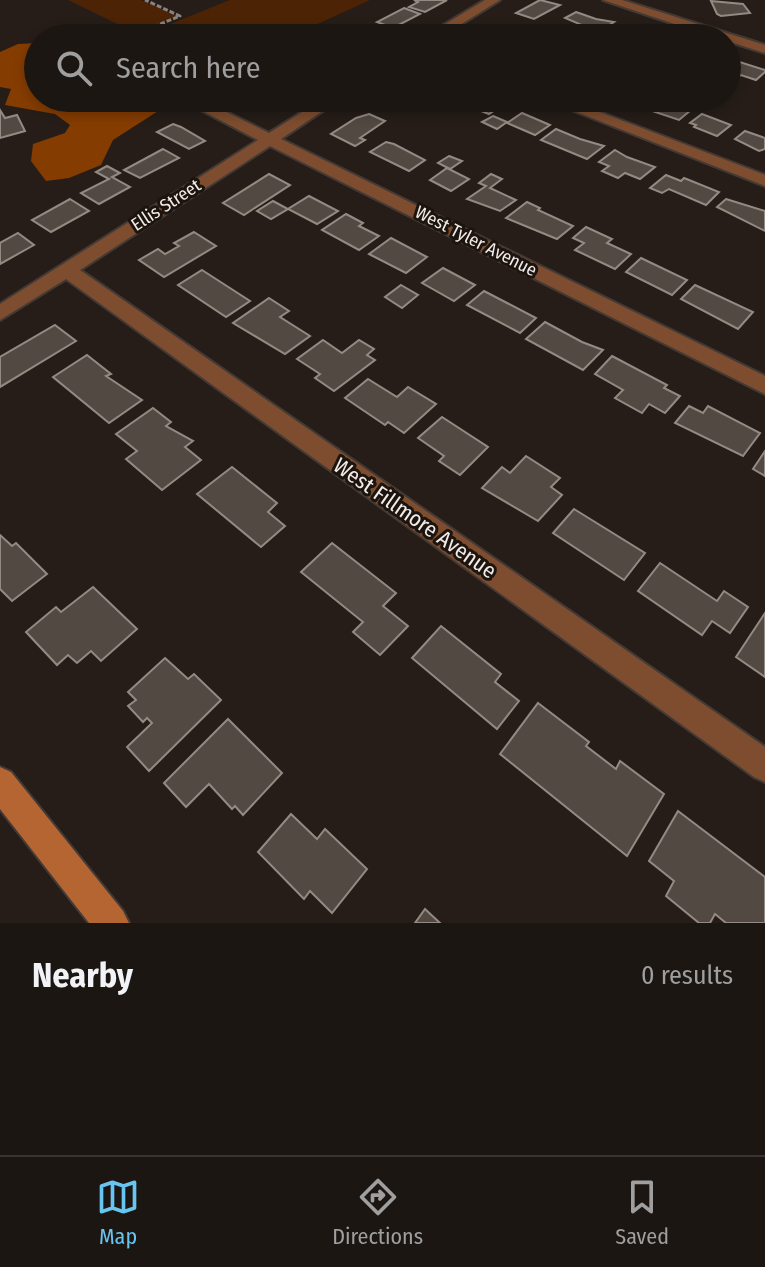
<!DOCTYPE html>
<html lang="en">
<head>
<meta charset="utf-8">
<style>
	:root { --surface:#1c1612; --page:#251f1b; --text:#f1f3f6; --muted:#a09f9f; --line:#3a3532; --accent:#68c4f0 }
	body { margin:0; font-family:"Fira Sans Condensed",sans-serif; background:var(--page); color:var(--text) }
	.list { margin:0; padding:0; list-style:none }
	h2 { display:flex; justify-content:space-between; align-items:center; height:104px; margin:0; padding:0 32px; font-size:34px }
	h2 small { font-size:26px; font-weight:400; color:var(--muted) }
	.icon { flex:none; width:44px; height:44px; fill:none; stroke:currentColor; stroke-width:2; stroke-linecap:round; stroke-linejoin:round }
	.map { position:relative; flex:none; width:765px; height:923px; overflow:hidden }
	.search { position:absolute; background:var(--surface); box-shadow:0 4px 12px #0003; left:24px; right:24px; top:24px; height:88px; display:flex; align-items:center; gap:20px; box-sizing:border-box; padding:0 28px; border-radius:44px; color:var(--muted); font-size:30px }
	.sheet { height:232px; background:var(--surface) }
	nav { display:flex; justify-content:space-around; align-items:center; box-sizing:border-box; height:112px; border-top:2px solid var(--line); background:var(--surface); font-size:22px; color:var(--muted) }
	nav a { display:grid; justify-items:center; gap:4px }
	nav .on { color:var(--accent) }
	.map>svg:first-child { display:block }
</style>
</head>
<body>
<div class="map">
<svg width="765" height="923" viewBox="0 0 765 923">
	<rect width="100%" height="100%" fill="#261d18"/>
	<g fill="#4d2305">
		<path d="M 68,0 L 141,0 L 177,16 L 136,33 Z"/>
		<path d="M 230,0 L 370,0 L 287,38 L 177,38 L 158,29 Z"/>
	</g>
	<path fill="#853c00" d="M 38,43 L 38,98 L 164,98 L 169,104 L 113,140 L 101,165 L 69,178 L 46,181 L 31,161 L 33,144 L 65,133 L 70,125 L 55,114 L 5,105 L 11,89 L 0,87 L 0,52 L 18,44 Z"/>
	<g fill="#534943" stroke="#958a83" stroke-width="2">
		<path d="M 414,0 L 447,0 L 425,12 L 409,7 L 418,2 Z"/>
		<path d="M 540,0 L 560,5 L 534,19 L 516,13 Z"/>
		<path d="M 711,1 L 743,4 L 750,13 L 721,16 L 717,14 Z"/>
		<path d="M 404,8 L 420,14 L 393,28 L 377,22 Z"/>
		<path d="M 576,12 L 596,19 L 614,22 L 598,32 L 565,18 Z"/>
		<path d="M 375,25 L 389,31 L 382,34 L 386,35 L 349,38 L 353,36 L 349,34 Z"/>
		<path d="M 497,25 L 518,32 L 509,38 L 475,38 Z"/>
		<path d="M 631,27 L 663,38 L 620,38 L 609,34 L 618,28 L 626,31 Z"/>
		<path d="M 727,58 L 765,70 L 765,72 L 756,80 L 741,75 L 737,78 L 727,75 Z"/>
		<path d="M 445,98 L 485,98 L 502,105 L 489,114 L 461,103 L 456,106 L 441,100 Z"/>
		<path d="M 663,99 L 691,110 L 679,120 L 649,110 Z"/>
		<path d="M 0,110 L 5,118 L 17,115 L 25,131 L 0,138 Z"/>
		<path d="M 522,113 L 550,125 L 535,135 L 507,123 Z"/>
		<path d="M 369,114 L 385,121 L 360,138 L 365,140 L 355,146 L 331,134 L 356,118 Z"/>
		<path d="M 702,114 L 731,125 L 717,136 L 694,127 L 696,125 L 690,123 Z"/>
		<path d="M 493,116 L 507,122 L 497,129 L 482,122 Z"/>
		<path d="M 173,124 L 181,127 L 205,141 L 189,149 L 157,132 Z"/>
		<path d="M 556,129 L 580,139 L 604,146 L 587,159 L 541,140 Z"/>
		<path d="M 745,131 L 765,138 L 765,149 L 759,151 L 735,139 Z"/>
		<path d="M 386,142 L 394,144 L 425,160 L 409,171 L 370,152 Z"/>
		<path d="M 163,149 L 179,158 L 140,178 L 124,170 Z"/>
		<path d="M 615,150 L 627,157 L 655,167 L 640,179 L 625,173 L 618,178 L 602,171 L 609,166 L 599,162 Z"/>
		<path d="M 449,156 L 462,161 L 450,169 L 438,163 Z"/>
		<path d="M 107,166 L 120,173 L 112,177 L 130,187 L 99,204 L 81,193 L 109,179 L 96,172 Z"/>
		<path d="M 447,168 L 469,179 L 451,191 L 430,180 Z"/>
		<path d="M 269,174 L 290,185 L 244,215 L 223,203 Z"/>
		<path d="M 491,174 L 502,179 L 490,188 L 516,200 L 500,211 L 467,199 L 486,186 L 479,183 Z"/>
		<path d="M 666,175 L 681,181 L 684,178 L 719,192 L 706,205 L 669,189 L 662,193 L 650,188 Z"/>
		<path d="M 309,196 L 338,211 L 317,224 L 288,209 Z"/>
		<path d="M 70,199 L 89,211 L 51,232 L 32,220 Z"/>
		<path d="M 726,199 L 765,211 L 765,231 L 717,207 Z"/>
		<path d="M 273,201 L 288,209 L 271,219 L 257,211 Z"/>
		<path d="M 527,202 L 540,208 L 538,210 L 573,226 L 557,239 L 506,218 Z"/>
		<path d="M 346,214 L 363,223 L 359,226 L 379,236 L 359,250 L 322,230 Z"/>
		<path d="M 586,227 L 612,239 L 607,243 L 631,254 L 615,269 L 575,250 L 584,243 L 573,238 Z"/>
		<path d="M 194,232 L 216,246 L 164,277 L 139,260 L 158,249 L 165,254 L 179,246 L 174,243 Z"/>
		<path d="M 18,233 L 34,245 L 0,264 L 0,243 Z"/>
		<path d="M 391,238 L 427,257 L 406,273 L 369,254 Z"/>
		<path d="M 641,258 L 687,280 L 672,295 L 626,272 Z"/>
		<path d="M 443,268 L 475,285 L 454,301 L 422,283 Z"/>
		<path d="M 202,270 L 250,301 L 226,317 L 178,285 Z"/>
		<path d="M 401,285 L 418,295 L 402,308 L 385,297 Z"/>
		<path d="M 695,285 L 753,312 L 738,329 L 681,299 Z"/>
		<path d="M 484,291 L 536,318 L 520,333 L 467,305 Z"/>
		<path d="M 269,298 L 289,311 L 280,317 L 310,336 L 285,354 L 233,323 Z"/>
		<path d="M 545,322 L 582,342 L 603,350 L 583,370 L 526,339 Z"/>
		<path d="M 55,325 L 76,341 L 0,387 L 0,357 Z"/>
		<path d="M 323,340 L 342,353 L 359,340 L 374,349 L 367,355 L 375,360 L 334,391 L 315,378 L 320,374 L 297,359 Z"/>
		<path d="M 87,355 L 111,374 L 106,376 L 142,400 L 109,423 L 53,377 Z"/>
		<path d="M 612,356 L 667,385 L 664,388 L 680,396 L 665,413 L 649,404 L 642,413 L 615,398 L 623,390 L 595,374 Z"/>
		<path d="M 368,379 L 397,397 L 408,387 L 436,404 L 404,433 L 388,422 L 385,425 L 345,398 Z"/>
		<path d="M 689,406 L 703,413 L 708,406 L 760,433 L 743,456 L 675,423 Z"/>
		<path d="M 153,408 L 171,422 L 166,426 L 193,441 L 185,447 L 201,460 L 162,490 L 126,459 L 137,451 L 116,434 Z"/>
		<path d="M 442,417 L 488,447 L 460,475 L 439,461 L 444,456 L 418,438 Z"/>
		<path d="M 765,451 L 765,476 L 753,469 Z"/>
		<path d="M 526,456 L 560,478 L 551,487 L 562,495 L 538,521 L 482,488 L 502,467 L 510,473 Z"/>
		<path d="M 232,467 L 277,503 L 268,512 L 285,526 L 261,547 L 197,494 Z"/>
		<path d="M 574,509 L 645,553 L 624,580 L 553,533 Z"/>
		<path d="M 0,535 L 12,546 L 16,543 L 47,574 L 12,601 L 0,589 Z"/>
		<path d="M 332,543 L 396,593 L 383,606 L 408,626 L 380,655 L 353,632 L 363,622 L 301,572 Z"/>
		<path d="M 660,563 L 717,601 L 724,591 L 748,607 L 730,633 L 712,621 L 702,635 L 638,591 Z"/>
		<path d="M 93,587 L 137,629 L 101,661 L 91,651 L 77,663 L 68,655 L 57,665 L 26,632 L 56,607 L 61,612 Z"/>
		<path d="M 765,613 L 765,677 L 736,657 Z"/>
		<path d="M 441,626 L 501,674 L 495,682 L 519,701 L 497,729 L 412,658 Z"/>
		<path d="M 165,658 L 188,679 L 194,674 L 221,700 L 149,771 L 127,747 L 152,723 L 147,718 L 143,722 L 128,706 L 136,700 L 128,692 Z"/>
		<path d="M 538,703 L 589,742 L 586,746 L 616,769 L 620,761 L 664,794 L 627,856 L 500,754 Z"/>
		<path d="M 228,719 L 282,773 L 243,815 L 235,806 L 232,809 L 209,784 L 186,807 L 164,783 Z"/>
		<path d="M 678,811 L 765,877 L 765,923 L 726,923 L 715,914 L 710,923 L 699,923 L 666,896 L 674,881 L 649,861 Z"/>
		<path d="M 291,814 L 317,839 L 325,829 L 367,869 L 332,913 L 310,891 L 304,899 L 258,852 Z"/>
		<path d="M 425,909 L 440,923 L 415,923 Z"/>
	</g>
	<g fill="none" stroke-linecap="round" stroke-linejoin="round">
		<defs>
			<g id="street">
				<path d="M 485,0 L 500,0 L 439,38 L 422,38 Z"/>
				<path d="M 603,0 L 622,0 L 765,45 L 765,53 L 727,41 L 727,38 L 716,38 Z"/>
				<path d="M 178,98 L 198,98 L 269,133 L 324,98 L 342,98 L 281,139 L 765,376 L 765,394 L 270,146 L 80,270 L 765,747 L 765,782 L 754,777 L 66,279 L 0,320 L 0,304 L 258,140 Z"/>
				<path d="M 541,98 L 563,98 L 765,175 L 765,186 Z"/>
			</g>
			<path id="secondary" d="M 0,767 L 11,772 L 123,911 L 129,923 L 89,923 L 0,809 Z"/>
		</defs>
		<use href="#street" stroke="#433a35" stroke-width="4"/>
		<use href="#secondary" stroke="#433a35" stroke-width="4"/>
		<path stroke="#8a827e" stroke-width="3" stroke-dasharray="5 2" stroke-linecap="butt" d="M 144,38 L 136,34 L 180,16 L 145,0"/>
		<use href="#street" fill="#7e4d2f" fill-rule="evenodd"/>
		<use href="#secondary" fill="#b46531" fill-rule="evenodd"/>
	</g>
	<g text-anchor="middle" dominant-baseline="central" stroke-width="6" stroke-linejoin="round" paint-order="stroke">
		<g font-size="18" fill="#f2ebe8" stroke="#1c140f">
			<text transform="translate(166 205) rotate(-33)">Ellis Street</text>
			<text transform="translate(476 241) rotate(27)">West Tyler Avenue</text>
		</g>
		<g font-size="22" fill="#f2ebe8" stroke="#1c140f">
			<text transform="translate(415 518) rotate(35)">West Fillmore Avenue</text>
		</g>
	</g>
</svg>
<div class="search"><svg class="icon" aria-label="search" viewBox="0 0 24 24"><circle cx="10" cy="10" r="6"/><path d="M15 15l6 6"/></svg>Search here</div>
</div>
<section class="sheet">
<h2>Nearby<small>0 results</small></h2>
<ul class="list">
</ul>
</section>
<nav>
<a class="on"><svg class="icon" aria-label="map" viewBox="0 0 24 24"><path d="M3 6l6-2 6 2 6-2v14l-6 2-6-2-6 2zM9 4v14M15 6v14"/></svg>Map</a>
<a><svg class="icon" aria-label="directions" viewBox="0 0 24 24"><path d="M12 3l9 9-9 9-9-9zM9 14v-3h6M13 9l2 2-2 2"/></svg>Directions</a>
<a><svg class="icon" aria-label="saved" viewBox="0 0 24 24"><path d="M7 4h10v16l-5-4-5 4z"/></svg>Saved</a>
</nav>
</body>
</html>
